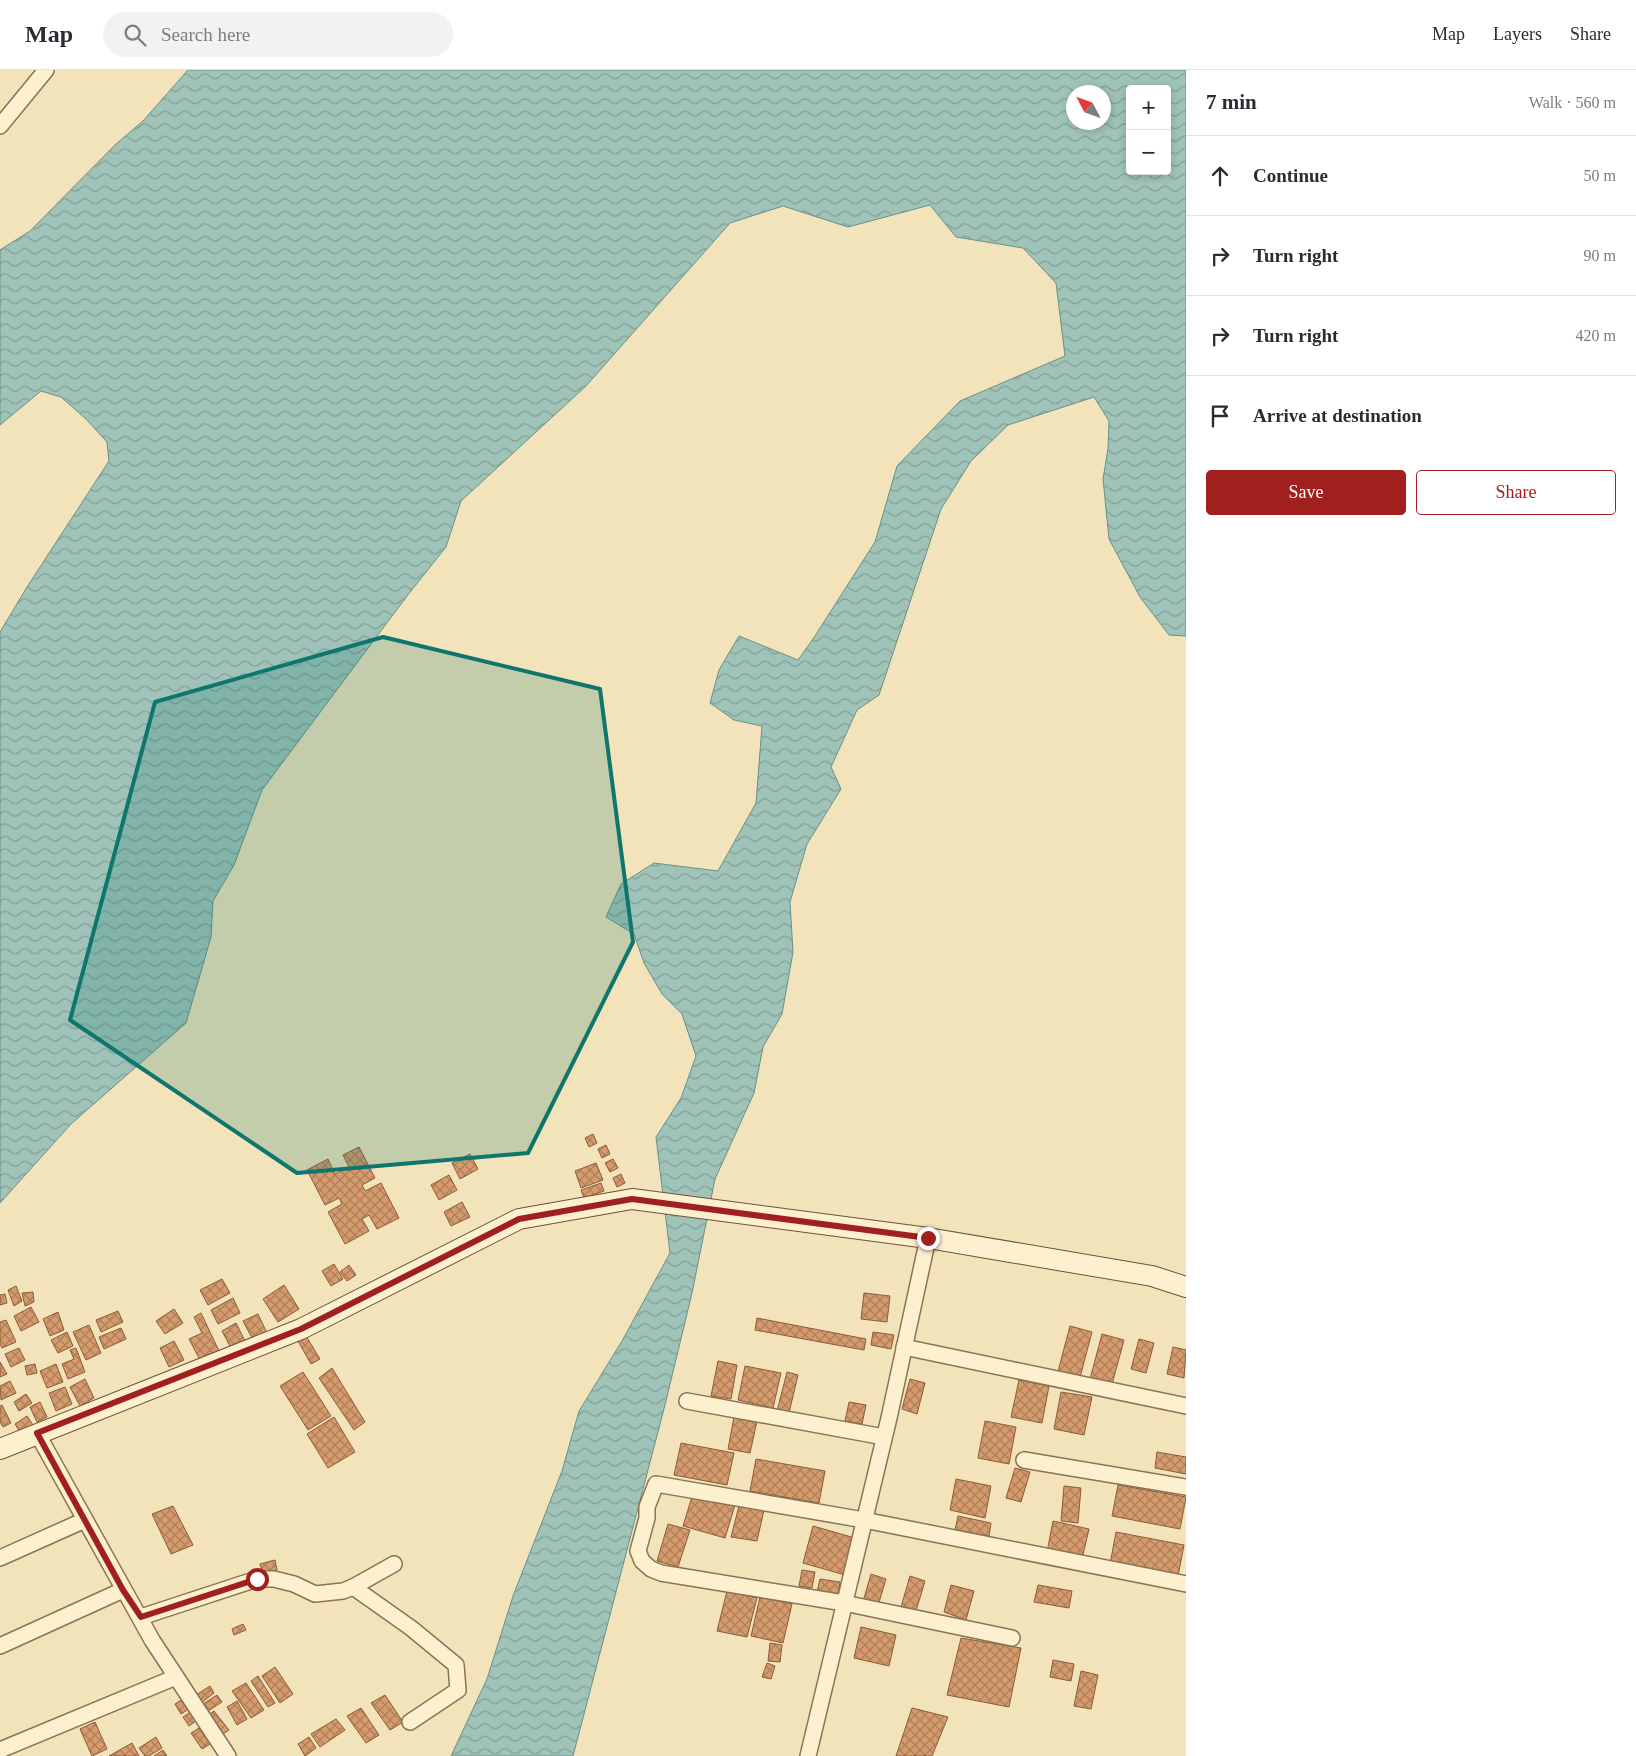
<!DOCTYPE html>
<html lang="en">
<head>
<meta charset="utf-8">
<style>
	:root { --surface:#fff; --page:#f2f2f3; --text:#2b2b33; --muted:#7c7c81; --line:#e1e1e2; --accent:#a11f1d }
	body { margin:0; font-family:Georgia,serif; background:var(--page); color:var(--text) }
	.controls { position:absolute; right:15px; top:15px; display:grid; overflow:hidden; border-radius:5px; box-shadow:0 2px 8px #0003 }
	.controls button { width:45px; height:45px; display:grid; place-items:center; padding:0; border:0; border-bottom:1px solid var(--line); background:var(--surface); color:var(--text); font:25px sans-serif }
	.compass { position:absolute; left:1066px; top:15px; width:45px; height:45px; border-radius:50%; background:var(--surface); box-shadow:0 2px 8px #0003; rotate:311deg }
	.stop { position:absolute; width:15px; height:15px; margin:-11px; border:4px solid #a11f1d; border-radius:50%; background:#fff }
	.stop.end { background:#a11f1d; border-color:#fff; box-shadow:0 1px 5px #0008 }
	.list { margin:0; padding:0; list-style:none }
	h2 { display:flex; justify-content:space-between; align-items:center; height:65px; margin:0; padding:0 20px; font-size:21px }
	h2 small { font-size:16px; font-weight:400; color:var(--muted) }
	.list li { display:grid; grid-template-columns:32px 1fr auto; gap:15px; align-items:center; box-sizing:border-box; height:80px; padding:0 20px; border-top:1px solid var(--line) }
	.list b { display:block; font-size:19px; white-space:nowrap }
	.list em { font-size:16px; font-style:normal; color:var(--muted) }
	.actions { display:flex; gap:10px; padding:15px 20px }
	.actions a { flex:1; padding:11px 0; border:1px solid var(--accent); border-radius:5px; text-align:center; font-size:18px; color:var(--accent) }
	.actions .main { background:var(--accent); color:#fff }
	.icon { flex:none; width:28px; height:28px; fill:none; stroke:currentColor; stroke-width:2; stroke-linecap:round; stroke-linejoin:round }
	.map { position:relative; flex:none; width:1186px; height:1686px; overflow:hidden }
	header { display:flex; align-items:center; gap:30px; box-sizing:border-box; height:70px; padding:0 25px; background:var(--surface); border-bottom:1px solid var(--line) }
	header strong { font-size:24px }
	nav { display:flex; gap:28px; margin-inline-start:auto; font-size:18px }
	.search { width:350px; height:45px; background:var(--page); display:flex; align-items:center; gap:12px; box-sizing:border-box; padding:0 18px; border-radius:28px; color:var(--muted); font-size:19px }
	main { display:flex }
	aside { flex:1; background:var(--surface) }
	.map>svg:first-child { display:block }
</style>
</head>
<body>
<header>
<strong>Map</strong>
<div class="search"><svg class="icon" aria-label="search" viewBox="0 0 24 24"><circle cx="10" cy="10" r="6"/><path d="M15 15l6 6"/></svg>Search here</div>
<nav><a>Map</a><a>Layers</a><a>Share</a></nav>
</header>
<main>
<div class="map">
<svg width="1186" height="1686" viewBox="0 0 1186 1686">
	<defs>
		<pattern id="water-waves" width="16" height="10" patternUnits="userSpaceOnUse" patternTransform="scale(1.25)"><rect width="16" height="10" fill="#a0c3b9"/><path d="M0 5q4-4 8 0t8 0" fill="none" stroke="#839f96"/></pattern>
		<pattern id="building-cross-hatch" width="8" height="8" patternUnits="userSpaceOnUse" patternTransform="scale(1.25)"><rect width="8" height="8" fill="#d59b6d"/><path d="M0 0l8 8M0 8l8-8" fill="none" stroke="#ae7f59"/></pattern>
	</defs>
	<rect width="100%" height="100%" fill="#f2e3bb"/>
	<path fill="url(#water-waves)" stroke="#679188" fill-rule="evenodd" d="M 188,0 L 1186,0 L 1186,566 L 1169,565 L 1140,527 L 1109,469 L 1103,409 L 1108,379 L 1109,351 L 1094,327 L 1008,355 L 971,391 L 941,439 L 879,625 L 857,640 L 831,697 L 841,719 L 807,774 L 790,832 L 793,882 L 782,944 L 763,977 L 754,1023 L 715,1109 L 692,1223 L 665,1335 L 573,1686 L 451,1686 L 487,1609 L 513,1526 L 562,1401 L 579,1341 L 622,1271 L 670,1183 L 656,1067 L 681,1028 L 696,986 L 682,944 L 662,924 L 644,893 L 634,864 L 606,847 L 621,814 L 654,793 L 718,801 L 756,733 L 762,656 L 734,650 L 710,633 L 719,600 L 739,566 L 798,590 L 813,569 L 875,472 L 897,396 L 960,331 L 1065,286 L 1056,213 L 1023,178 L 956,167 L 930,135 L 848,157 L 783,136 L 730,153 L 586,316 L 461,431 L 446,477 L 407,526 L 262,720 L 234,795 L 213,831 L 211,867 L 186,953 L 71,1054 L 0,1133 L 0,562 L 27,517 L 109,391 L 107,372 L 86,349 L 61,327 L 41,321 L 0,355 L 0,180 L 30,161 L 116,74 L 143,51 ZM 1130,19 L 1167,19 L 1167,101 L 1130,101 ZM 1074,22 L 1104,22 L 1104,52 L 1074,52 Z"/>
	<g fill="url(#building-cross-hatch)" stroke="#8d5b37">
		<path d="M 593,1064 L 597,1073 L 589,1077 L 585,1068 Z"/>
		<path d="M 606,1075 L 610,1084 L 602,1088 L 598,1079 Z"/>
		<path d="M 359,1077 L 375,1108 L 362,1115 L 365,1121 L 381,1113 L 399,1148 L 377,1159 L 369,1145 L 362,1149 L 369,1161 L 345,1174 L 328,1142 L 342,1134 L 339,1128 L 325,1135 L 307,1100 L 328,1089 L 335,1104 L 349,1097 L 343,1085 Z"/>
		<path d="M 470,1084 L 478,1099 L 460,1109 L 452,1093 Z"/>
		<path d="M 613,1089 L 618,1098 L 610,1102 L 605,1093 Z"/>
		<path d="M 596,1093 L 603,1110 L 581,1118 L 575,1101 Z"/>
		<path d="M 621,1104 L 625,1113 L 617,1117 L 613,1108 Z"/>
		<path d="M 449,1105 L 457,1120 L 439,1130 L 431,1115 Z"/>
		<path d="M 601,1113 L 604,1121 L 584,1128 L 581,1120 Z"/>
		<path d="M 462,1132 L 470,1147 L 451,1156 L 444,1142 Z"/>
		<path d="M 334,1194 L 343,1209 L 331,1216 L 322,1201 Z"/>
		<path d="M 349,1195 L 356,1205 L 347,1211 L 340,1202 Z"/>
		<path d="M 222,1209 L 230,1223 L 208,1235 L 200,1220 Z"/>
		<path d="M 284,1215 L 299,1239 L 278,1252 L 263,1229 Z"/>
		<path d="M 16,1216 L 22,1231 L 14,1236 L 8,1220 Z"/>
		<path d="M 33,1222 L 34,1232 L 25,1236 L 22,1223 Z"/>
		<path d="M 864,1223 L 890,1226 L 887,1252 L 861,1249 Z"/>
		<path d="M 5,1224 L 7,1233 L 0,1235 L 0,1225 Z"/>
		<path d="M 233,1228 L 240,1243 L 218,1254 L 211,1240 Z"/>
		<path d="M 31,1237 L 39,1252 L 21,1261 L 14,1246 Z"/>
		<path d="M 174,1239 L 183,1253 L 165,1264 L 156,1251 Z"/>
		<path d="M 118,1241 L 123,1252 L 101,1262 L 96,1250 Z"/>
		<path d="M 58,1242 L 64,1260 L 50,1266 L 43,1249 Z"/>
		<path d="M 201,1243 L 219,1281 L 200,1290 L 189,1269 L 202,1263 L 194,1247 Z"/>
		<path d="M 258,1244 L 267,1263 L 253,1270 L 243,1251 Z"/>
		<path d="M 757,1248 L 866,1269 L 864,1280 L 755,1260 Z"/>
		<path d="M 6,1250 L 16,1272 L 2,1278 L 0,1274 L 0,1252 Z"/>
		<path d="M 236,1253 L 246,1273 L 232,1280 L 222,1261 Z"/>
		<path d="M 89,1255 L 101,1283 L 86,1290 L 73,1262 Z"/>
		<path d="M 1070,1256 L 1092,1262 L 1079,1311 L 1057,1305 Z"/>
		<path d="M 121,1258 L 126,1269 L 104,1279 L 99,1267 Z"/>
		<path d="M 67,1262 L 73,1276 L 58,1283 L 51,1270 Z"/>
		<path d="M 873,1262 L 894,1265 L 891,1279 L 871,1275 Z"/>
		<path d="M 1102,1264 L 1124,1270 L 1111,1318 L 1089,1313 Z"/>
		<path d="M 306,1266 L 320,1289 L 311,1294 L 298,1271 Z"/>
		<path d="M 1139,1269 L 1154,1273 L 1146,1303 L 1131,1299 Z"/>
		<path d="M 174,1271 L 184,1290 L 169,1297 L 160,1278 Z"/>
		<path d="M 1173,1277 L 1186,1280 L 1184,1308 L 1167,1304 Z"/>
		<path d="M 19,1278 L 25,1290 L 11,1297 L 5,1284 Z"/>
		<path d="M 76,1278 L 85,1302 L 68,1309 L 62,1294 L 74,1289 L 70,1280 Z"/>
		<path d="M 718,1291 L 737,1295 L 731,1329 L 711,1326 Z"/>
		<path d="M 0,1292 L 7,1304 L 0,1307 Z"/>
		<path d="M 35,1294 L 37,1303 L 27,1305 L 25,1296 Z"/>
		<path d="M 56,1294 L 63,1312 L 47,1318 L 40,1301 Z"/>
		<path d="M 745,1296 L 781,1303 L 773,1338 L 738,1330 Z"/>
		<path d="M 332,1298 L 365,1352 L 354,1360 L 319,1308 Z"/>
		<path d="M 303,1302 L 331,1346 L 308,1360 L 280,1316 Z"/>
		<path d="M 787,1302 L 798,1305 L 789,1343 L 777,1341 Z"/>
		<path d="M 85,1309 L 94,1328 L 80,1336 L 70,1317 Z"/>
		<path d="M 910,1309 L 925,1313 L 917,1344 L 902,1339 Z"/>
		<path d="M 1019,1310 L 1049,1316 L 1042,1353 L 1011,1347 Z"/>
		<path d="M 10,1311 L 16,1323 L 1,1330 L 0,1316 Z"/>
		<path d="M 65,1317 L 72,1334 L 56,1341 L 49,1323 Z"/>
		<path d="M 1061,1322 L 1092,1327 L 1084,1365 L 1054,1359 Z"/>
		<path d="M 26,1324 L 32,1333 L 19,1341 L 14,1332 Z"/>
		<path d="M 40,1332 L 47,1347 L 37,1352 L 30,1337 Z"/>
		<path d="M 849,1332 L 866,1335 L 862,1354 L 845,1351 Z"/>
		<path d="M 2,1335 L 11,1353 L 3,1357 L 0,1352 L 0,1336 Z"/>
		<path d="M 27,1346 L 33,1355 L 20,1362 L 15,1354 Z"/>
		<path d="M 334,1347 L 355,1382 L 328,1398 L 307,1364 Z"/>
		<path d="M 734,1347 L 757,1351 L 750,1383 L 728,1379 Z"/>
		<path d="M 985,1351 L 1016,1357 L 1009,1394 L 978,1388 Z"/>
		<path d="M 681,1373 L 734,1383 L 727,1415 L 674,1405 Z"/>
		<path d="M 1157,1382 L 1186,1387 L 1186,1404 L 1155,1398 Z"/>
		<path d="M 756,1389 L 825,1401 L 819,1433 L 750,1421 Z"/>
		<path d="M 1015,1398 L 1030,1402 L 1021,1432 L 1006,1428 Z"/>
		<path d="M 956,1409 L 991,1416 L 985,1448 L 950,1440 Z"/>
		<path d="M 1118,1415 L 1186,1427 L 1180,1459 L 1112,1446 Z"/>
		<path d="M 1064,1416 L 1081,1418 L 1078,1453 L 1061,1451 Z"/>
		<path d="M 694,1420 L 736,1432 L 725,1468 L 683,1456 Z"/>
		<path d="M 173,1436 L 193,1475 L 171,1484 L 152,1444 Z"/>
		<path d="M 739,1436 L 764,1440 L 757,1471 L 731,1467 Z"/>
		<path d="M 958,1446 L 991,1453 L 989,1466 L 955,1460 Z"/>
		<path d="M 1053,1451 L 1089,1459 L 1082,1489 L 1047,1482 Z"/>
		<path d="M 668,1454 L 690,1460 L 678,1497 L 657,1491 Z"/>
		<path d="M 813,1456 L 855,1468 L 845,1505 L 803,1493 Z"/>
		<path d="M 1116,1462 L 1184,1475 L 1178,1506 L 1110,1494 Z"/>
		<path d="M 275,1490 L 277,1500 L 263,1504 L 260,1494 Z"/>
		<path d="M 802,1500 L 815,1502 L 812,1518 L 799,1516 Z"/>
		<path d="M 871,1504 L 886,1509 L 877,1539 L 862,1535 Z"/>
		<path d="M 910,1506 L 925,1511 L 916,1541 L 901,1537 Z"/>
		<path d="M 820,1509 L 840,1512 L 838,1526 L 817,1522 Z"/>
		<path d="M 951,1515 L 974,1521 L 966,1550 L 944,1542 Z"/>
		<path d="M 1038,1515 L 1072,1521 L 1069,1538 L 1034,1532 Z"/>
		<path d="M 727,1521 L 757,1528 L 747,1567 L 717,1561 Z"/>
		<path d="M 760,1527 L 792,1534 L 783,1573 L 751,1566 Z"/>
		<path d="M 243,1554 L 246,1560 L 234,1565 L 232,1559 Z"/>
		<path d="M 861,1557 L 896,1565 L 889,1596 L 854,1588 Z"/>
		<path d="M 961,1568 L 1021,1578 L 1009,1637 L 947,1625 Z"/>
		<path d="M 770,1573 L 782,1575 L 780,1592 L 768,1591 Z"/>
		<path d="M 1053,1590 L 1074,1594 L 1071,1611 L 1050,1607 Z"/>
		<path d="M 767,1593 L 775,1596 L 771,1609 L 762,1607 Z"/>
		<path d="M 275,1597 L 293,1624 L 280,1633 L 262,1606 Z"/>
		<path d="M 1081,1601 L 1098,1605 L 1091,1639 L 1074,1636 Z"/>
		<path d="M 258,1606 L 275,1633 L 268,1637 L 251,1611 Z"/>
		<path d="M 246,1613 L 264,1640 L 251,1648 L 232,1621 Z"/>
		<path d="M 210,1616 L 214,1623 L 201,1633 L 196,1625 Z"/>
		<path d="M 191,1624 L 197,1634 L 181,1644 L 175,1634 Z"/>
		<path d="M 217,1625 L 222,1632 L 208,1641 L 203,1634 Z"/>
		<path d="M 385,1625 L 403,1652 L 390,1660 L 371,1633 Z"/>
		<path d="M 237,1631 L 247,1649 L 237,1655 L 227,1637 Z"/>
		<path d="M 198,1637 L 204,1645 L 189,1656 L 183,1647 Z"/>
		<path d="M 361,1638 L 379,1665 L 366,1673 L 347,1646 Z"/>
		<path d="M 912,1638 L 948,1647 L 932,1686 L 896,1686 Z"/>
		<path d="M 214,1641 L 229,1660 L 213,1671 L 199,1652 Z"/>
		<path d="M 336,1649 L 345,1660 L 320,1677 L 311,1664 Z"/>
		<path d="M 95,1652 L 107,1679 L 92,1686 L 80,1659 Z"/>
		<path d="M 199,1658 L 210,1674 L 202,1679 L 191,1663 Z"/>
		<path d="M 156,1667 L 162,1678 L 149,1686 L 145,1686 L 139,1678 Z"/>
		<path d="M 309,1667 L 316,1678 L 305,1686 L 298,1674 Z"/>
		<path d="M 132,1673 L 139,1686 L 109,1686 Z"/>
		<path d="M 163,1680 L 167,1686 L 154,1686 Z"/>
	</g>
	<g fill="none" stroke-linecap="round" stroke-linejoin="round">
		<defs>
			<g id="street">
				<path d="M 0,56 L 46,0"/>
				<path d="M 904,1277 L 1186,1336"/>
				<path d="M 687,1331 L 884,1367"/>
				<path d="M 37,1363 L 152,1570 L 228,1686"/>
				<path d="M 1024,1390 L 1186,1417"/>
				<path d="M 0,1488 L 85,1450"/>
				<path d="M 353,1517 L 411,1558 L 456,1595 L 458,1620 L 410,1652"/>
				<path d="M 141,1547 L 257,1509 L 274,1509 L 294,1514 L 315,1524 L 343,1521 L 353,1517 L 394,1494"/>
				<path d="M 1012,1568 L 844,1533 L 661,1503 L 651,1499 L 642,1491 L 638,1481 L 647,1448 L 647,1437 L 656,1414 L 864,1450 L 1186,1514"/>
				<path d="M 0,1576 L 123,1520"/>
				<path d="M 0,1680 L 176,1607"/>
				<path d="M 808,1686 L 889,1348 L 928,1168"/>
			</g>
			<path id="secondary" d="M 0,1379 L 301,1259 L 519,1149 L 632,1129 L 928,1168 L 1152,1206 L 1186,1217"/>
		</defs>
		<use href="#street" stroke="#8b7353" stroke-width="18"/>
		<use href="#secondary" stroke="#6d5337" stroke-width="22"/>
		<use href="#street" stroke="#fcf0cf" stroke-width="15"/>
		<use href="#secondary" stroke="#fcf0cf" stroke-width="20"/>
	</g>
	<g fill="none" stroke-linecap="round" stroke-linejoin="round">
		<path stroke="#a11f1d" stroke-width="6" d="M 257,1509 L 141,1547 L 123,1520 L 37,1363 L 301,1259 L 519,1149 L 632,1129 L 928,1168"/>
	</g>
	<path fill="#0f766e" fill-opacity="0.2" stroke="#0f766e" stroke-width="4" stroke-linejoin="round" d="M 383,567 L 600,619 L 633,872 L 528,1083 L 297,1103 L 70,950 L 155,632 Z"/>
</svg>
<div class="controls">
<button>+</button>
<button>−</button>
</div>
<svg class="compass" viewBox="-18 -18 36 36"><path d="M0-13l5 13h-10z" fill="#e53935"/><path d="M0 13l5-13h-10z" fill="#7c7c81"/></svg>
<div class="stop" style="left:257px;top:1509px"></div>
<div class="stop end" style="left:928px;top:1168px"></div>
</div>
<aside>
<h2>7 min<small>Walk · 560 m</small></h2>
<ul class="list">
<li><svg class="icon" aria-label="ahead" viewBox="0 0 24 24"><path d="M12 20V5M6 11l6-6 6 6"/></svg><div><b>Continue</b></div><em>50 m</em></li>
<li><svg class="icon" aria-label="right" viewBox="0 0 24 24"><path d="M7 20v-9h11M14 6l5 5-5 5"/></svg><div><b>Turn right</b></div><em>90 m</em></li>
<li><svg class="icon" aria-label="right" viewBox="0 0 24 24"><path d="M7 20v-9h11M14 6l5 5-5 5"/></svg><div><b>Turn right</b></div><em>420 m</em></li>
<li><svg class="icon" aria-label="arrive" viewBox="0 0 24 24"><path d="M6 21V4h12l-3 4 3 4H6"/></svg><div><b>Arrive at destination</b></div></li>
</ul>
<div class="actions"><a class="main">Save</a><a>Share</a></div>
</aside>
</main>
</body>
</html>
